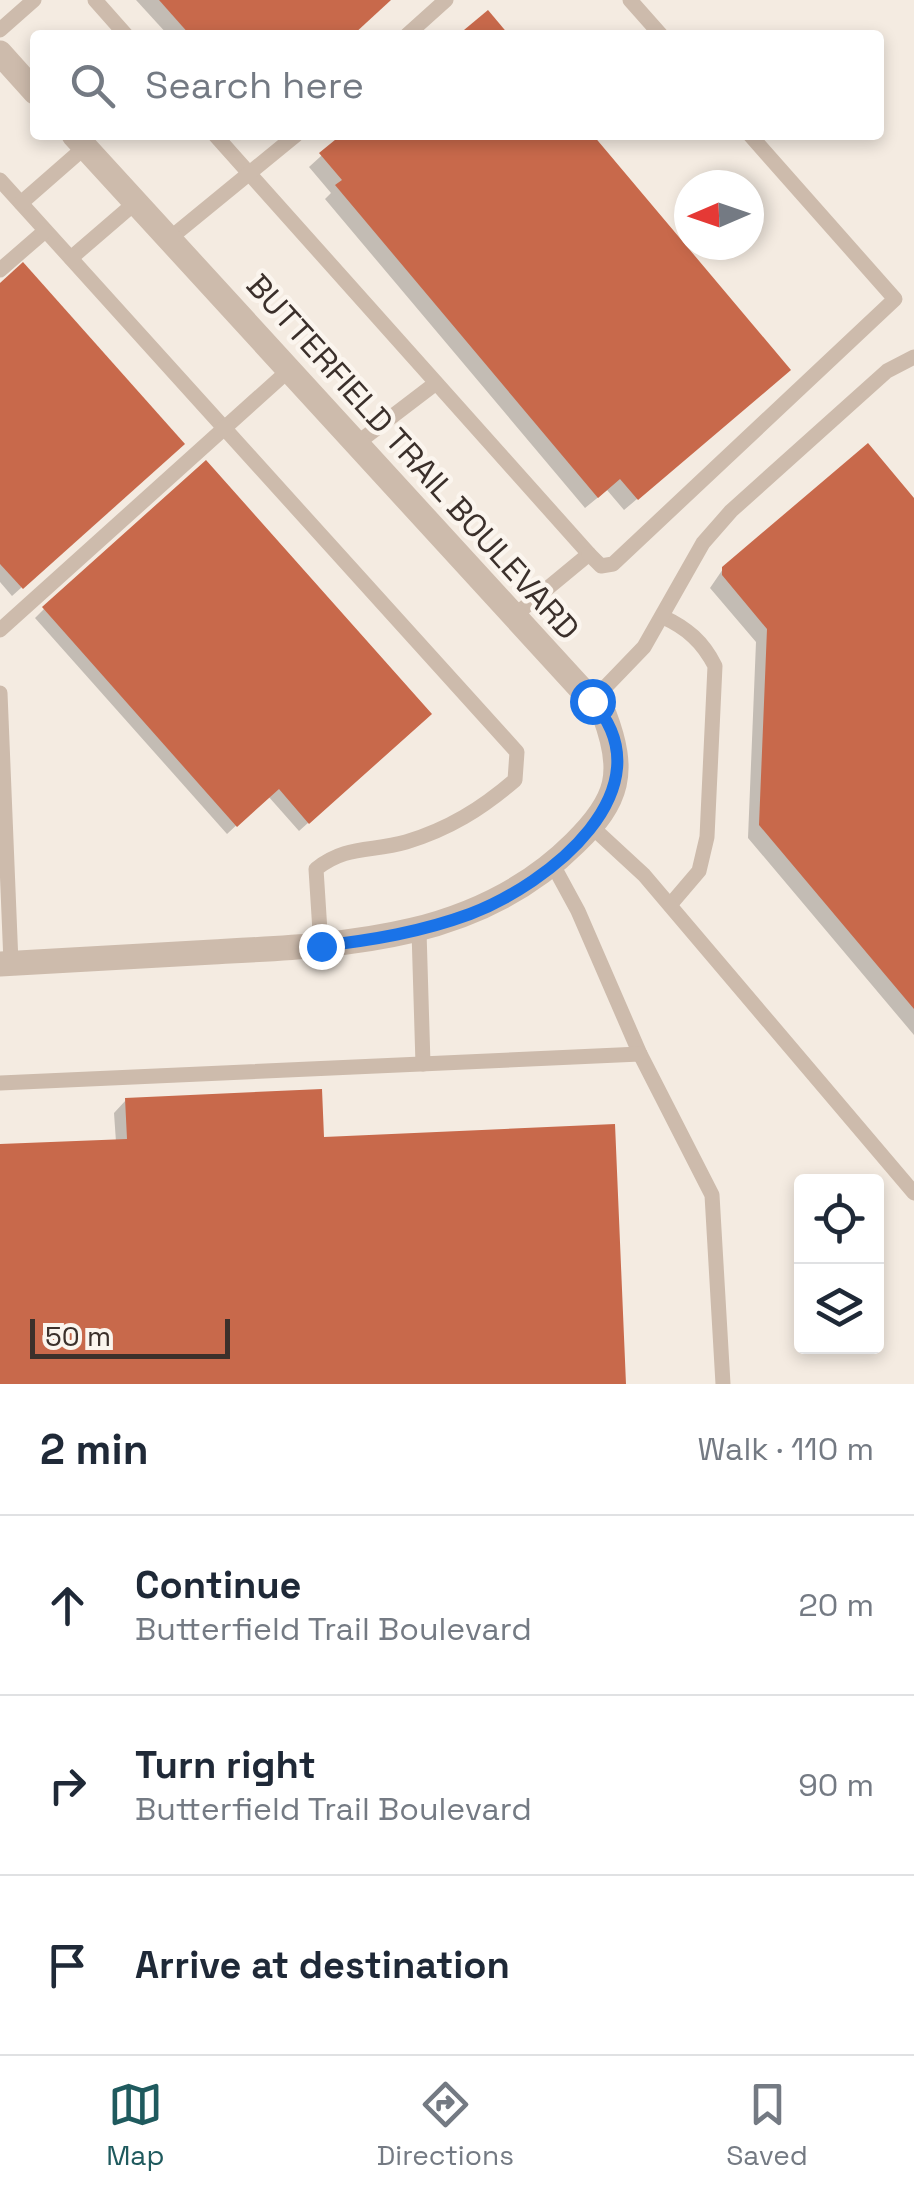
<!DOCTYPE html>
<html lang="en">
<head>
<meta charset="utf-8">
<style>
	:root { --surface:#fff; --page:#f2f2f3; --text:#1f2937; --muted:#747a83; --line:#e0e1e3; --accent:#1f5a5e }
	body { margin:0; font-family:"Space Grotesk",sans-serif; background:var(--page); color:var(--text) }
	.controls { position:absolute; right:30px; bottom:30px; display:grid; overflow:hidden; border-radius:10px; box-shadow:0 5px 15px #0003 }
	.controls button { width:90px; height:90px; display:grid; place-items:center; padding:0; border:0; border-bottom:2px solid var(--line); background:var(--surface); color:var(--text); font:50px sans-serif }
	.compass { position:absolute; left:674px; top:170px; width:90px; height:90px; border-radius:50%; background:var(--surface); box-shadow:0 5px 15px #0003; rotate:268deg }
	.scale { position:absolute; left:30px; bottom:25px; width:200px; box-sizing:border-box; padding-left:10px; border:5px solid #3b302b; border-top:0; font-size:28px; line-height:35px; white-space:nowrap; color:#3b302b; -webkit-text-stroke:8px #fbf5ee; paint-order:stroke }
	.stop { position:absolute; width:30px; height:30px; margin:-22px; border:8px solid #1a73e8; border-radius:50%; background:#fff }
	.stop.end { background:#1a73e8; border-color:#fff; box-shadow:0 2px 10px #0008 }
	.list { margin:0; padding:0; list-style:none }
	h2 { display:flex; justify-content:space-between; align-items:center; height:130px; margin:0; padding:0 40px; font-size:42px }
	h2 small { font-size:32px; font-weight:400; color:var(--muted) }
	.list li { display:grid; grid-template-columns:65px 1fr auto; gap:30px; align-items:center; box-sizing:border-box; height:180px; padding:0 40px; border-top:2px solid var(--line) }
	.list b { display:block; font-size:38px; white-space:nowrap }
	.list p { margin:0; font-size:32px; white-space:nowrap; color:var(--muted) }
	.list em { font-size:32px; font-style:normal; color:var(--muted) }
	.icon { flex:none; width:55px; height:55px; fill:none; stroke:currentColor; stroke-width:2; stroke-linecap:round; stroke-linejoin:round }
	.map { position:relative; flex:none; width:914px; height:1384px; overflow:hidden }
	.search { position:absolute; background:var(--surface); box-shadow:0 5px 15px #0003; left:30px; right:30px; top:30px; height:110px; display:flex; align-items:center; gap:25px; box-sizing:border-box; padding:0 35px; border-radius:10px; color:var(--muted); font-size:38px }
	.sheet { height:670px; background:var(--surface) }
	nav { display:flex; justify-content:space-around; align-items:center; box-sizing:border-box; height:140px; border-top:2px solid var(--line); background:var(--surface); font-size:28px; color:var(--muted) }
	nav a { display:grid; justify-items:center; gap:5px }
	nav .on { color:var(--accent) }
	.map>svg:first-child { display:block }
</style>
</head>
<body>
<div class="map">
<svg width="914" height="1384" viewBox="0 0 914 1384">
	<rect width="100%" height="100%" fill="#f4ebe1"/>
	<g fill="#0003">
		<path d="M 136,0 L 389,0 L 350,35 L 168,35 Z"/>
		<path d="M 344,135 L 590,135 L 776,382 L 624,510 L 607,490 L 585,508 L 325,199 L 331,193 L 309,167 Z"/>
		<path d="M 0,286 L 172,453 L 12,596 L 0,582 Z"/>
		<path d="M 914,502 L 914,1035 L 748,838 L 756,642 L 710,588 L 723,569 Z"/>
		<path d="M 44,609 L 420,723 L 299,831 L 268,796 L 227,834 L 35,618 Z"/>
		<path d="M 126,1100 L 322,1139 L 624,1384 L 0,1384 L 0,1147 L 116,1142 L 114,1113 Z"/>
	</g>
	<g fill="#c8694b">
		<path d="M 159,0 L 391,0 L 353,35 L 190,35 Z"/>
		<path d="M 488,10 L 509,35 L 458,35 Z"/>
		<path d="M 341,135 L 593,135 L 791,370 L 638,500 L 620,479 L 598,498 L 335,185 L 342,180 L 319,153 Z"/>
		<path d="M 23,262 L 185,444 L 23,589 L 0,564 L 0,283 Z"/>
		<path d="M 868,443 L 914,498 L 914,1009 L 759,825 L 767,629 L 722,575 L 722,567 Z"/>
		<path d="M 206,460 L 432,714 L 309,824 L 279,789 L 237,827 L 42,607 Z"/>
		<path d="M 322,1089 L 324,1137 L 615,1124 L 626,1384 L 0,1384 L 0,1144 L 127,1139 L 125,1098 Z"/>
	</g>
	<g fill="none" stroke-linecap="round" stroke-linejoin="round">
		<g stroke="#cdbbac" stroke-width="15">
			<path d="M 95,0 L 126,35"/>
			<path d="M 630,0 L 661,35"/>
			<path d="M 0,30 L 34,0"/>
			<path d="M 407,35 L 446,0"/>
			<path d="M 215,135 L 589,554 L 514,616"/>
			<path d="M 0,180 L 517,752 L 515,780 C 481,809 449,829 406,842 C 371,852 346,845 316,869 L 321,947"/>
			<path d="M 21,203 L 85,147"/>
			<path d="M 169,239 L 296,135"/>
			<path d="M 71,258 L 136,202"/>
			<path d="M 0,270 L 45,231"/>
			<path d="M 356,444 L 436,383"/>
			<path d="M 589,554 L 601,566 L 613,564 L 895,299 L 750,135"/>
			<path d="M 663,617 C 687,628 703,642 715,666 L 707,837 L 699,871 L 670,905"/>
			<path d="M 0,630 L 289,370"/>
			<path d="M 0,693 L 11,963"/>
			<path d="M 592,701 L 644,647 L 703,543 L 731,511 L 887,371 L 914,357"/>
			<path d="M 592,827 L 644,875 L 914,1193"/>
			<path d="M 553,865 L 578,911 L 640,1054 L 712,1195 L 723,1384"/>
			<path d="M 419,931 L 423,1064"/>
			<path d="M 0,1083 L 640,1054"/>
		</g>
		<g stroke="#cdbbac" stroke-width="25">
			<path d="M 0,53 L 35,92"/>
			<path d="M 0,964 C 71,960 142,956 213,952 C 344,945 477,941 575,843 C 619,800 626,772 604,714 L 74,135"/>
		</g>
	</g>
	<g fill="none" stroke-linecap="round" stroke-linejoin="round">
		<path stroke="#1a73e8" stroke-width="12" d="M 321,946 C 373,940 421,932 470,914 C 547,885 671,789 592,701"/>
	</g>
	<g text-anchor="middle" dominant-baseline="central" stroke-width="9" stroke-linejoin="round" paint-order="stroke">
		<g font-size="32" fill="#3b302b" stroke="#fbf5ee">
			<text transform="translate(413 457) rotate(48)">BUTTERFIELD TRAIL BOULEVARD</text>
		</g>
	</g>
</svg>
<div class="controls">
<button><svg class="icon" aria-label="locate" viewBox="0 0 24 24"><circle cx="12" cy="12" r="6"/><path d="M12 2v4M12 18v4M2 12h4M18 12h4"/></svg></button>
<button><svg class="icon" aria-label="layers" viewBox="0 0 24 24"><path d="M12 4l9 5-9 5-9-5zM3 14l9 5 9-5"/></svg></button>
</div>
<svg class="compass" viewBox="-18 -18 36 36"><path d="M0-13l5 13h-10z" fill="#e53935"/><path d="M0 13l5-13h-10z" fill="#747a83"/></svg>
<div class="scale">50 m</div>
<div class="stop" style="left:592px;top:701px"></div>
<div class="stop end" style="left:321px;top:946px"></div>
<div class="search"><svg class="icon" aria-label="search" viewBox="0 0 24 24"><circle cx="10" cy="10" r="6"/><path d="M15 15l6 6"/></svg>Search here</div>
</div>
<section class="sheet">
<h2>2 min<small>Walk · 110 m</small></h2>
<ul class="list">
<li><svg class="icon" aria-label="ahead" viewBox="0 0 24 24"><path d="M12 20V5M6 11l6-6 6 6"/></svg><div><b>Continue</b><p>Butterfield Trail Boulevard</p></div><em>20 m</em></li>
<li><svg class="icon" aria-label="right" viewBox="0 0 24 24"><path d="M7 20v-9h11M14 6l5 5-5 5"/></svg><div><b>Turn right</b><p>Butterfield Trail Boulevard</p></div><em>90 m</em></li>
<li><svg class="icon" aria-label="arrive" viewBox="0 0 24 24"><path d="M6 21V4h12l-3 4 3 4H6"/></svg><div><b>Arrive at destination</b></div></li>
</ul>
</section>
<nav>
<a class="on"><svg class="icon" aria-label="map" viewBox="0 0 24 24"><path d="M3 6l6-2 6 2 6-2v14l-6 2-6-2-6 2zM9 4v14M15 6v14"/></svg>Map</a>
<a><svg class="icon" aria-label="directions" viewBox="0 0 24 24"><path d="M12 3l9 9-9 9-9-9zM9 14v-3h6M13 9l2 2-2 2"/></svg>Directions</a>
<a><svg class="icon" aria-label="saved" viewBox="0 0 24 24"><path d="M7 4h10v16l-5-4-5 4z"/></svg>Saved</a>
</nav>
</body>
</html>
